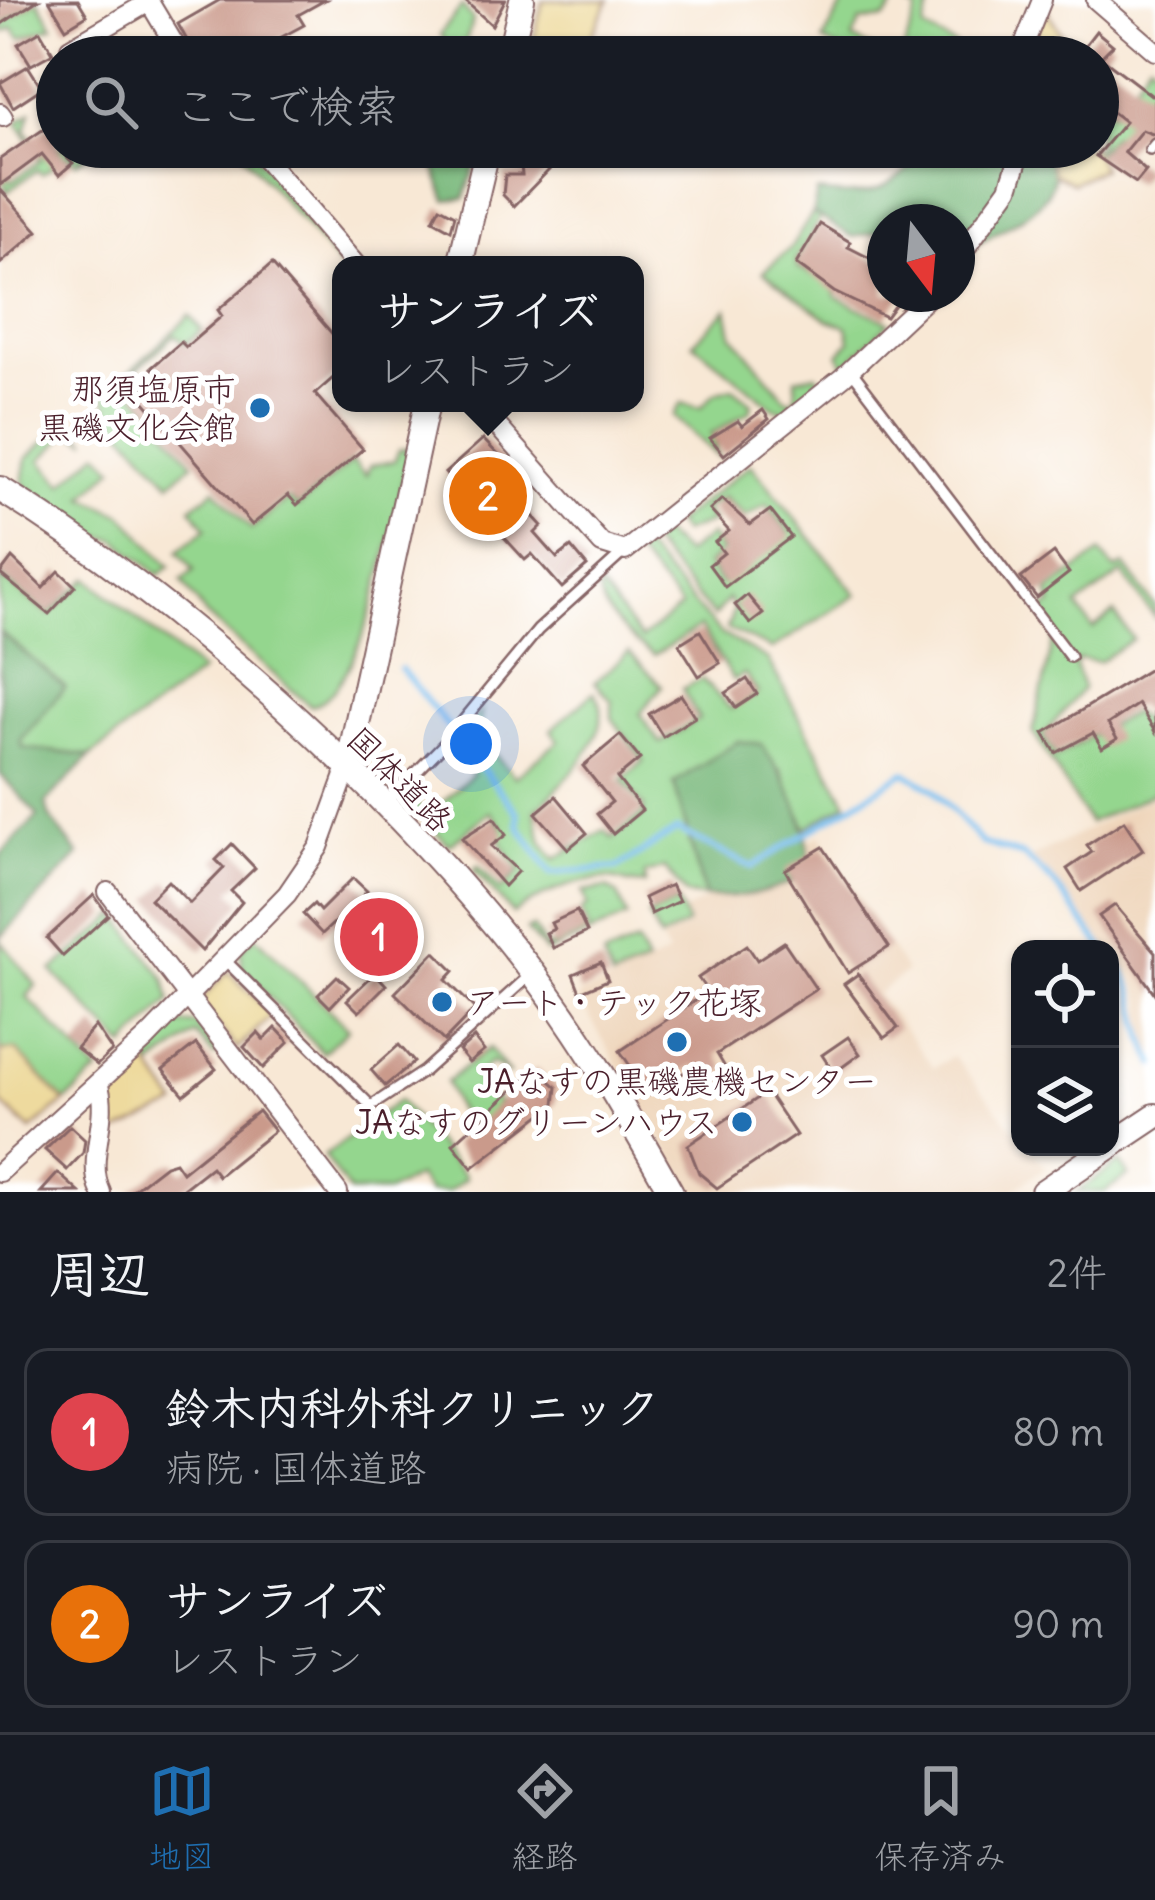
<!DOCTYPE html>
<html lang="ja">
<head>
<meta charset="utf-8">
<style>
	:root { --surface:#171b24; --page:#242831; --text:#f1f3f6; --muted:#9ea1a6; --line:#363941; --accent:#1f6fb2 }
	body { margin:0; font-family:Delius,"Klee One",sans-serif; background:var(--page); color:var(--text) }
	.controls { position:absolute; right:36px; bottom:36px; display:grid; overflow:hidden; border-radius:24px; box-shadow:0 3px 9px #0004 }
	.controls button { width:108px; height:108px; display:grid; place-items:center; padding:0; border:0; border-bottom:3px solid var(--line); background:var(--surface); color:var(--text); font:60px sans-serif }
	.compass { position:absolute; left:867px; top:204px; width:108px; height:108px; border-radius:50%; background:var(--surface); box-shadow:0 3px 9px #0004; rotate:164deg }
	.you { position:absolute; left:471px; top:744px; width:42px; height:42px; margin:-30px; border:9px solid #fff; border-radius:50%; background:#1a73e8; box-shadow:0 0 0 18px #1a73e833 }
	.badge { display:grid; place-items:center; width:78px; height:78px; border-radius:50%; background:var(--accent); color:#fff; font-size:39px; font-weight:700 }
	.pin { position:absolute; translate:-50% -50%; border:6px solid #fff; box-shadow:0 3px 12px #0006 }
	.popup { position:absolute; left:332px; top:256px; width:312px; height:156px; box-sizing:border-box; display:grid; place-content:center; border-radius:24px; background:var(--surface); filter:drop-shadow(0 3px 9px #0005); font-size:39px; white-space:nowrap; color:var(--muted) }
	.popup b { font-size:45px; color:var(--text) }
	.popup::after { content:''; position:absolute; left:50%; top:100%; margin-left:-24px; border:24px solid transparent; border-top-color:var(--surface) }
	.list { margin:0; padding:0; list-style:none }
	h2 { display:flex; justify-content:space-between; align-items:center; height:156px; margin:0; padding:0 48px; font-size:51px }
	h2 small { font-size:39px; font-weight:400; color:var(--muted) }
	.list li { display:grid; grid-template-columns:78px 1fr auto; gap:36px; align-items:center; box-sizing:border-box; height:168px; margin:0 24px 24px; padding:0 24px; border:3px solid var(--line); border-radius:24px }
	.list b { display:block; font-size:45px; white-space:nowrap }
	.list p { margin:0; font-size:39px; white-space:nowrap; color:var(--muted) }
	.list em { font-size:39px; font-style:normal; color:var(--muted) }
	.icon { flex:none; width:66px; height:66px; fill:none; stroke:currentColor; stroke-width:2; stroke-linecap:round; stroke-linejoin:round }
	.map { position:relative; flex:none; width:1155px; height:1192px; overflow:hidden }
	.search { position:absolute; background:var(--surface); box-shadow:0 3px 9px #0004; left:36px; right:36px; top:36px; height:132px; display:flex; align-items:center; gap:30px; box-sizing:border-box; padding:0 42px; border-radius:66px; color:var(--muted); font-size:45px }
	.sheet { height:540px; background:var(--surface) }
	nav { display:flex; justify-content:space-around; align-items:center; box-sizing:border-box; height:168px; border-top:3px solid var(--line); background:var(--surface); font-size:33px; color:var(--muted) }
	nav a { display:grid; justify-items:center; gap:6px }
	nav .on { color:var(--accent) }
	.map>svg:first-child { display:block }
</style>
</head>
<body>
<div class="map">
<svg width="1155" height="1192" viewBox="0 0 1155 1192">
	<rect width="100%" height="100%" fill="#fff"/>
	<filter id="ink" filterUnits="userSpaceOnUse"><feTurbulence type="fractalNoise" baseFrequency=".00833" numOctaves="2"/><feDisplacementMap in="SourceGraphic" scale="24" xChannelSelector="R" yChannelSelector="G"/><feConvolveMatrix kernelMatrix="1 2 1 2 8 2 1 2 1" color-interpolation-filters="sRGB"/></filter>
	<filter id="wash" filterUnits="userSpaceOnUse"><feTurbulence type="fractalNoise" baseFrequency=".004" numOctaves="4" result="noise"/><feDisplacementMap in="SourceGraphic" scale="48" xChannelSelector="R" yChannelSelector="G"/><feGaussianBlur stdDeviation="2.7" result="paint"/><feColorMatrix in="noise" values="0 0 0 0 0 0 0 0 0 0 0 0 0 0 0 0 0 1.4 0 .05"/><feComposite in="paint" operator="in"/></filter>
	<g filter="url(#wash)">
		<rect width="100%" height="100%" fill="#f8e8d5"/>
		<g fill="#efd6bb">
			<path d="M 1155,796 L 1155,1058 L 1142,1035 L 1143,1003 L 1132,976 L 1031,858 Z"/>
			<path d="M 820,835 L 906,972 L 877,994 L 934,1068 L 953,1056 L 1020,1136 L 1020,1147 L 1029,1147 L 1046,1167 L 1011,1192 L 692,1192 L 578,997 L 668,955 L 661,941 L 689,926 L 684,912 Z"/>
		</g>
		<g fill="#94d68e" stroke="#6f7a5c" stroke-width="3">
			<path d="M 38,0 L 53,26 L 20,38 L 13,28 L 6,32 L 1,25 Z"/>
			<path d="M 846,0 L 931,0 L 924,29 L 956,46 L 954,57 L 901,57 L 918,11 L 899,0 L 885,19 L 860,22 L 853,39 L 889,57 L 854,57 L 823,41 Z"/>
			<path d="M 462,6 L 473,20 L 460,57 L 441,57 L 446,43 L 440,34 Z"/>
			<path d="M 1149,60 L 1155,65 L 1155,87 L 1127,118 L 1125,145 L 1112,135 L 1095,155 L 1091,147 L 1098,147 L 1098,99 L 1109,112 L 1116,112 Z"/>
			<path d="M 31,112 L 26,130 L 45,157 L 59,147 L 96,147 L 76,163 L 70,156 L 42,174 L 37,170 L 7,192 L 0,172 L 12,181 L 41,160 L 17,122 Z"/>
			<path d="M 237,147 L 248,147 L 347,265 L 341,268 Z"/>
			<path d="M 813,213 L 820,218 L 796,259 L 797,268 L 835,286 L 836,297 L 889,322 L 845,366 L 839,354 L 850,341 L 847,327 L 827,319 L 763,272 L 791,248 Z"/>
			<path d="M 727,309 L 732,334 L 786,399 L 795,401 L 796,378 L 816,374 L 820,379 L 819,387 L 790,412 L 774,408 L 693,343 Z"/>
			<path d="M 190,316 L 202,330 L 185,344 L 175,335 L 125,380 L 193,463 L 170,483 L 112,418 L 104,395 Z"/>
			<path d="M 733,388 L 752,403 L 750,411 L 711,434 L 718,457 L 673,416 L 681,403 L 700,408 L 715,393 Z"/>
			<path d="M 69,420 L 88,441 L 70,432 L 41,460 L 63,484 L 99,452 L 114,468 L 84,497 L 123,515 L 170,566 L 159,575 L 117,540 L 90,534 L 32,494 L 23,482 L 27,458 Z"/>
			<path d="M 410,448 C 398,501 366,696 310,706 L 206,615 L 182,581 L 194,570 L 178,551 L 207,528 L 191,508 L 215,489 L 251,529 L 288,499 L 298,507 L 352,461 L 366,476 L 370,466 L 394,461 L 399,450 Z"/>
			<path d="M 751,464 L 857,595 L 772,649 L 727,629 L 734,609 L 728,599 L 714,617 L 650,543 L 661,533 L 685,554 L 710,535 L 721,552 L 707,565 L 721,584 L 789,533 L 767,504 L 746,517 L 723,497 L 704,509 L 712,522 L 682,533 L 675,523 Z"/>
			<path d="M 642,547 L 720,633 L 768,660 L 847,803 L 806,828 L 780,769 L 674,783 L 705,897 L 686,895 L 665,868 L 645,874 L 645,884 C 630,887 620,878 606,879 C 569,881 543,894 513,914 L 474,870 L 478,866 L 501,890 L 520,871 L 501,843 L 502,825 L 490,812 L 449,845 L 403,799 L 408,794 L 428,815 L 473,774 L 452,748 L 481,711 L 481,740 L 515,777 L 559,741 L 551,730 L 594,692 C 623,729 560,787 535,810 L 542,842 L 555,859 L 604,830 L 613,838 L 643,814 L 644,807 L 622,780 L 644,761 L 612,718 L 612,701 L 595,682 L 629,652 L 662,686 L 640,714 L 660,743 L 699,719 L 682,689 L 702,679 L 731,709 L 758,693 L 745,674 L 733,680 L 700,627 L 654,655 C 632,642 597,609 598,584 L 641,639 L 681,607 L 635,553 Z"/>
			<path d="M 1101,552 L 1115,570 L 1124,565 L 1155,606 L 1155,618 L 1122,573 L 1077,606 L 1093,629 L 1114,613 L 1133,639 L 1099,662 L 1079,659 L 1075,665 L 1083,688 L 1043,736 L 1056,757 L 1133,712 L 1155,732 L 1155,792 L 1089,823 L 1033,732 L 1055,632 L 1042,611 L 1052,604 L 1048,592 Z"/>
			<path d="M 0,577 L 49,615 L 88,578 L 201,672 L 91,756 L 23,749 L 21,741 L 64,687 L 0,632 Z"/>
			<path d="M 607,888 L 618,895 L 627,917 L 546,953 L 527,930 L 533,927 L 546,948 L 589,929 L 581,911 L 588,906 L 583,892 Z"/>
			<path d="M 678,903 L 687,924 L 660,939 L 648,916 Z"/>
			<path d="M 117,915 L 165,979 L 170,1001 L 125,1047 L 52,971 Z"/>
			<path d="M 255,935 L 348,1029 L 323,1053 L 242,969 L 241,951 Z"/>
			<path d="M 0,940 L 36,985 L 27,997 L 98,1073 L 65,1102 L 16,1051 L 0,1051 Z"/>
			<path d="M 637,943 L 647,964 L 612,979 L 603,957 Z"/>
			<path d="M 175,1024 L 197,1024 L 219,1052 L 214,1056 L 196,1034 L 152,1067 L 146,1060 Z"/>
			<path d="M 489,1048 L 510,1075 L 491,1062 L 475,1076 L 499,1103 L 479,1128 L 457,1109 L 446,1082 Z"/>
			<path d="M 399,1100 L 466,1178 L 448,1192 L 429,1192 L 417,1177 L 387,1192 L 349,1192 L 324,1156 Z"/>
			<path d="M 1120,1162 L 1129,1175 L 1104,1192 L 1076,1192 Z"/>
		</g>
		<g fill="#77b779" stroke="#606b52" stroke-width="3">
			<path d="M 452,147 L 481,147 L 465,198 L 446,200 L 434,166 Z"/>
			<path d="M 929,147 L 1046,147 C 1076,196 1015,222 983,240 C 972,246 965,260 957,270 L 957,222 L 885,222 L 885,231 L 853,237 L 813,213 L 817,192 C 874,200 891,189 929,147 Z"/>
			<path d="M 0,632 L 65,687 L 21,740 L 23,748 L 91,756 L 46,803 L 49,816 L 79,855 L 0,938 L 0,855 L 38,816 L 0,774 Z"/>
			<path d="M 738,741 L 761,744 C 787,781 814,826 808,873 C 775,893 744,899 705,897 L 674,783 Z"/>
		</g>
		<g fill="#eeda9e" stroke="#9c7c64" stroke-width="3">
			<path d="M 543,0 L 609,0 L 581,57 L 529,57 Z"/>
			<path d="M 1046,9 L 1076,57 L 1025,57 Z"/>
			<path d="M 1046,147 L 1091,147 L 1102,168 L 1073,183 L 1053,174 Z"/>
			<path d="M 228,971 L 272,1015 L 237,1049 L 199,1002 Z"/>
			<path d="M 16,1050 L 65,1102 L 31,1130 L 0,1102 L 0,1051 Z"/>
			<path d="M 143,1056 L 177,1105 L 108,1137 L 105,1086 Z"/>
		</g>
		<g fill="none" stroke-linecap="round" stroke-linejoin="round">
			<g stroke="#75bced" stroke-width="6">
				<path d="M 401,669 L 518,813 L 519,826 L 551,873 L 617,868 L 677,830 L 752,867 L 905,772 L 933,789 L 982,843 L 1024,856 L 1053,882 L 1104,949"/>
				<path d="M 1110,955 C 1146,993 1132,1022 1155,1065"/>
			</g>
		</g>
		<g id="blocks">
			<g fill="#ca9a8b">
				<path d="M 0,0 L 38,0 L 0,25 Z"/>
				<path d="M 49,0 L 78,0 L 87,15 L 66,28 Z"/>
				<path d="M 220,0 L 325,0 L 298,15 L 304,25 L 244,57 L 210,57 L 205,48 L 194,53 L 178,24 Z"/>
				<path d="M 464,0 L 505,0 L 492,25 Z"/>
				<path d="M 40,31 L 53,53 L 31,65 L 18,44 Z"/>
				<path d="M 1096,31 L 1113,45 L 1101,57 L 1155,98 L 1155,135 L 1142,130 L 1124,152 L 1146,171 L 1136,183 L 1096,156 L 1125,122 L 1098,101 L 1098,57 L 1076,57 Z"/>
				<path d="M 28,66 L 42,88 L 13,107 L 0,83 Z"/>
				<path d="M 57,120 L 57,147 L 73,163 L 59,175 L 42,154 L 0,185 L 0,159 Z"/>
				<path d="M 519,147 L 533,147 L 550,169 L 514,206 L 503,195 L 505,175 L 522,175 Z"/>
				<path d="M 0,189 L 38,231 L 0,264 Z"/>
				<path d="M 440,207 L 455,215 L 451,230 L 433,220 Z"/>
				<path d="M 820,224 L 850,242 L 848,247 L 885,266 L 885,294 L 903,294 L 886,317 L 834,292 L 796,264 Z"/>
				<path d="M 272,264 L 341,344 L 341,371 L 315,394 L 363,449 L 297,505 L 288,495 L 252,525 L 137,393 L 157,375 L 151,368 L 181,342 L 186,347 L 222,316 L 218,310 Z"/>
				<path d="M 763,410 L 769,419 L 724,455 L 710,438 L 738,421 L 742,426 Z"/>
				<path d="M 483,439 L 504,461 L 493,472 L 542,526 L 535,533 L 557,558 L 571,547 L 587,566 L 562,588 L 532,554 L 525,560 L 445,473 Z"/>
				<path d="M 722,499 L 750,525 L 770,510 L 791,537 L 725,587 L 709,565 L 724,553 L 715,542 L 729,531 L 710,510 Z"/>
				<path d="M 1054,553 L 1069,573 L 1037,598 L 1021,578 Z"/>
				<path d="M 12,558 L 43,588 L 59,571 L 75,586 L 49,614 L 0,574 Z"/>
				<path d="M 747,595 L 763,614 L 750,624 L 735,605 Z"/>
				<path d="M 700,631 L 720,663 L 699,676 L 679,644 Z"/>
				<path d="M 1155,666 L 1155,732 L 1138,704 L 1108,724 L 1117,739 L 1102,748 L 1093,733 L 1056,753 L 1044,733 Z"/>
				<path d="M 747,679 L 757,694 L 736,708 L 726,693 Z"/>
				<path d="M 681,695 L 695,717 L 663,737 L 649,714 Z"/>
				<path d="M 620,735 L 640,759 L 617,778 L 642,810 L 613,834 L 597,814 L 612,802 L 583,766 Z"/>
				<path d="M 556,796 L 587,833 L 568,849 L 536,813 Z"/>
				<path d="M 494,818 L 506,835 L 491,846 L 518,871 L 504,886 L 462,838 Z"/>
				<path d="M 1124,821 L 1143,850 L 1081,891 L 1067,869 L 1092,852 L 1087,845 Z"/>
				<path d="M 232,844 L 255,868 L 231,891 L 242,902 L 202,951 L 150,899 L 168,881 L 190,903 L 224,868 L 216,860 Z"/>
				<path d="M 823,847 L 889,947 L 848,973 L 785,870 Z"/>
				<path d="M 353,878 L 367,891 L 360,899 L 370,909 L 366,913 L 394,941 L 375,961 L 335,922 L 322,934 L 303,914 L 314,904 L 320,911 Z"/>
				<path d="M 671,885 L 679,901 L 651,914 L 644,898 Z"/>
				<path d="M 94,895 L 108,915 L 63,956 L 47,938 Z"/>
				<path d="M 1115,905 L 1155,952 L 1155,994 L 1099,916 Z"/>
				<path d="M 577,911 L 587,932 L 553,948 L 546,933 L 554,929 L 551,923 Z"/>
				<path d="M 784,942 L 816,989 L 717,1054 L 726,1069 L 706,1082 L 695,1065 L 650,1095 L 620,1051 L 708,992 L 698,978 L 747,945 L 757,960 Z"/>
				<path d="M 435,952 L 454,971 L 446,980 L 475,1009 L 444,1041 L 395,993 Z"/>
				<path d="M 601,962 L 608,980 L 580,992 L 573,974 Z"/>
				<path d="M 375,973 L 386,985 L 359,1012 L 347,1000 Z"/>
				<path d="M 858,974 L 898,1028 L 884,1038 L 844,984 Z"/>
				<path d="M 337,976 L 349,987 L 330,1007 L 318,995 Z"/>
				<path d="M 95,1026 L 112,1051 L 97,1065 L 76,1048 Z"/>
				<path d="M 276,1028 L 289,1042 L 263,1068 L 244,1047 L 258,1033 L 264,1040 Z"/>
				<path d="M 848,1037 L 860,1054 L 834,1073 L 822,1055 Z"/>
				<path d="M 474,1038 L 484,1051 L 469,1063 L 459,1051 Z"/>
				<path d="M 196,1044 L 216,1069 L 184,1095 L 163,1070 Z"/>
				<path d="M 399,1045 L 414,1062 L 385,1086 L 371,1070 Z"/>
				<path d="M 536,1069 L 557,1087 L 555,1104 L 472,1168 L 453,1144 Z"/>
				<path d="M 767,1092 L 796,1135 L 717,1188 L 699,1173 L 688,1145 Z"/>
				<path d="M 258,1111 L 274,1131 L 218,1176 L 211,1167 L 179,1192 L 130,1192 L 165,1165 L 175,1162 L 182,1172 Z"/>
				<path d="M 70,1126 L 85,1140 L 83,1153 L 67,1170 L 45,1150 Z"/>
				<path d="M 58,1173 L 79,1192 L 41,1192 Z"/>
			</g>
		</g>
	</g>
	<g filter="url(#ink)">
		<use href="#blocks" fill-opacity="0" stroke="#876566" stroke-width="3"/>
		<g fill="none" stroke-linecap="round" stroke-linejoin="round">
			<defs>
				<g id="service">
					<path d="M 1150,150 L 1155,144"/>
					<path d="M 851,370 L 1070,657"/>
					<path d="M 385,804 L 444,744 L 538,630 L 625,551"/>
					<path d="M 223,958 L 371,1106 L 424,1071 L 529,976"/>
				</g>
				<g id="minor">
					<path d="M 148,0 L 182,57"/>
					<path d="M 1096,0 L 1155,51"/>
					<path d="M 70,48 L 149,2"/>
					<path d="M 1019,57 L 1042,0"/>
					<path d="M 0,113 L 3,117"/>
					<path d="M 255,147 L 356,265"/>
					<path d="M 957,260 L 1009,188 L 1019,157 L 1014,147"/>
					<path d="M 477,403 L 602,544 L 625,551 L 843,377 L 931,294"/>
					<path d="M 108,892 L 338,1192"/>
					<path d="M 98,1083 C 111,1119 85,1158 101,1192"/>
					<path d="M 0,1172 L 147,1038 L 287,894 L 319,847 L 347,770"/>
				</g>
				<g id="tertiary">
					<path d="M 509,57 L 522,0"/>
					<path d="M 460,265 L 488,147"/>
					<path d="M 0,489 C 182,602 386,787 519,955 C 578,1029 625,1110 671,1192"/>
					<path d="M 347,770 L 427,403"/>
					<path d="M 1110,1146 L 1155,1116"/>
					<path d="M 1043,1192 L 1109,1147"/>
				</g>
			</defs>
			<use href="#service" stroke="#876566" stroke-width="14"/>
			<use href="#minor" stroke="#876566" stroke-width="22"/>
			<use href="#tertiary" stroke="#876566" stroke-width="28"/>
			<use href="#service" stroke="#fff" stroke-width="9"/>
			<use href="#minor" stroke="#fff" stroke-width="18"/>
			<use href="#tertiary" stroke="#fff" stroke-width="24"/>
		</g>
	</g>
	<g fill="#1f6fb2" stroke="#fff" stroke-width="4.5">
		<circle cx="260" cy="408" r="12"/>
		<circle cx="442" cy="1002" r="12"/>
		<circle cx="677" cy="1042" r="12"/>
		<circle cx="742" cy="1122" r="12"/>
	</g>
	<g text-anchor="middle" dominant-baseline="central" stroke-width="10" stroke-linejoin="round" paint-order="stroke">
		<g font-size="33" fill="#4a1f2b" stroke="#fff" text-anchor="end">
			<text x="236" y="389">那須塩原市<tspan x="236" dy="38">黒磯文化会館</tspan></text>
			<text x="466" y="1002" text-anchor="start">アート・テック花塚</text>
			<text x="677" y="1081" text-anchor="middle">JAなすの黒磯農機センター</text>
			<text x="718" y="1122">JAなすのグリーンハウス</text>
		</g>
		<g font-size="33" fill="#4a1f2b" stroke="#fff">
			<text transform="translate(400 779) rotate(45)">国体道路</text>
		</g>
	</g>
</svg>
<div class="controls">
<button><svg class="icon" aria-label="locate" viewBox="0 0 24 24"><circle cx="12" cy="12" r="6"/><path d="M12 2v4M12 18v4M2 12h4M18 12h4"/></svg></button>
<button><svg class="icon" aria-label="layers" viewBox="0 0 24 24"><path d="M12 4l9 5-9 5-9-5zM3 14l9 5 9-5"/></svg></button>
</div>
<svg class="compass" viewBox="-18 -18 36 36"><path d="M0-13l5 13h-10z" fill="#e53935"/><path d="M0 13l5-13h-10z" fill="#9ea1a6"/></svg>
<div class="you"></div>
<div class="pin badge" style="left:379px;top:937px;background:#e0444e">1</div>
<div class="pin badge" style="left:488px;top:496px;background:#e8710a">2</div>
<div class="popup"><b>サンライズ</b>レストラン</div>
<div class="search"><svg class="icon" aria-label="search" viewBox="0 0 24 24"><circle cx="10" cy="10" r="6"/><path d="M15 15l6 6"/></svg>ここで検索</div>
</div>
<section class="sheet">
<h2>周辺<small>2件</small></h2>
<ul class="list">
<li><span class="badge" style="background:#e0444e">1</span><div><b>鈴木内科外科クリニック</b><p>病院 · 国体道路</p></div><em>80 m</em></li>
<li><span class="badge" style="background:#e8710a">2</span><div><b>サンライズ</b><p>レストラン</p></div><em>90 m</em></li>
</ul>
</section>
<nav>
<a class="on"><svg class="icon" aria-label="map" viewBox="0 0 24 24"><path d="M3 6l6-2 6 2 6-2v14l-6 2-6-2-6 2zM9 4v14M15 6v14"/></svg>地図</a>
<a><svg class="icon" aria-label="directions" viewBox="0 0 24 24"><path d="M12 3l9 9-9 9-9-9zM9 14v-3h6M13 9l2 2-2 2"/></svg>経路</a>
<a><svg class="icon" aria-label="saved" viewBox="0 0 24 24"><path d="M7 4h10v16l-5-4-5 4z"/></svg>保存済み</a>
</nav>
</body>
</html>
